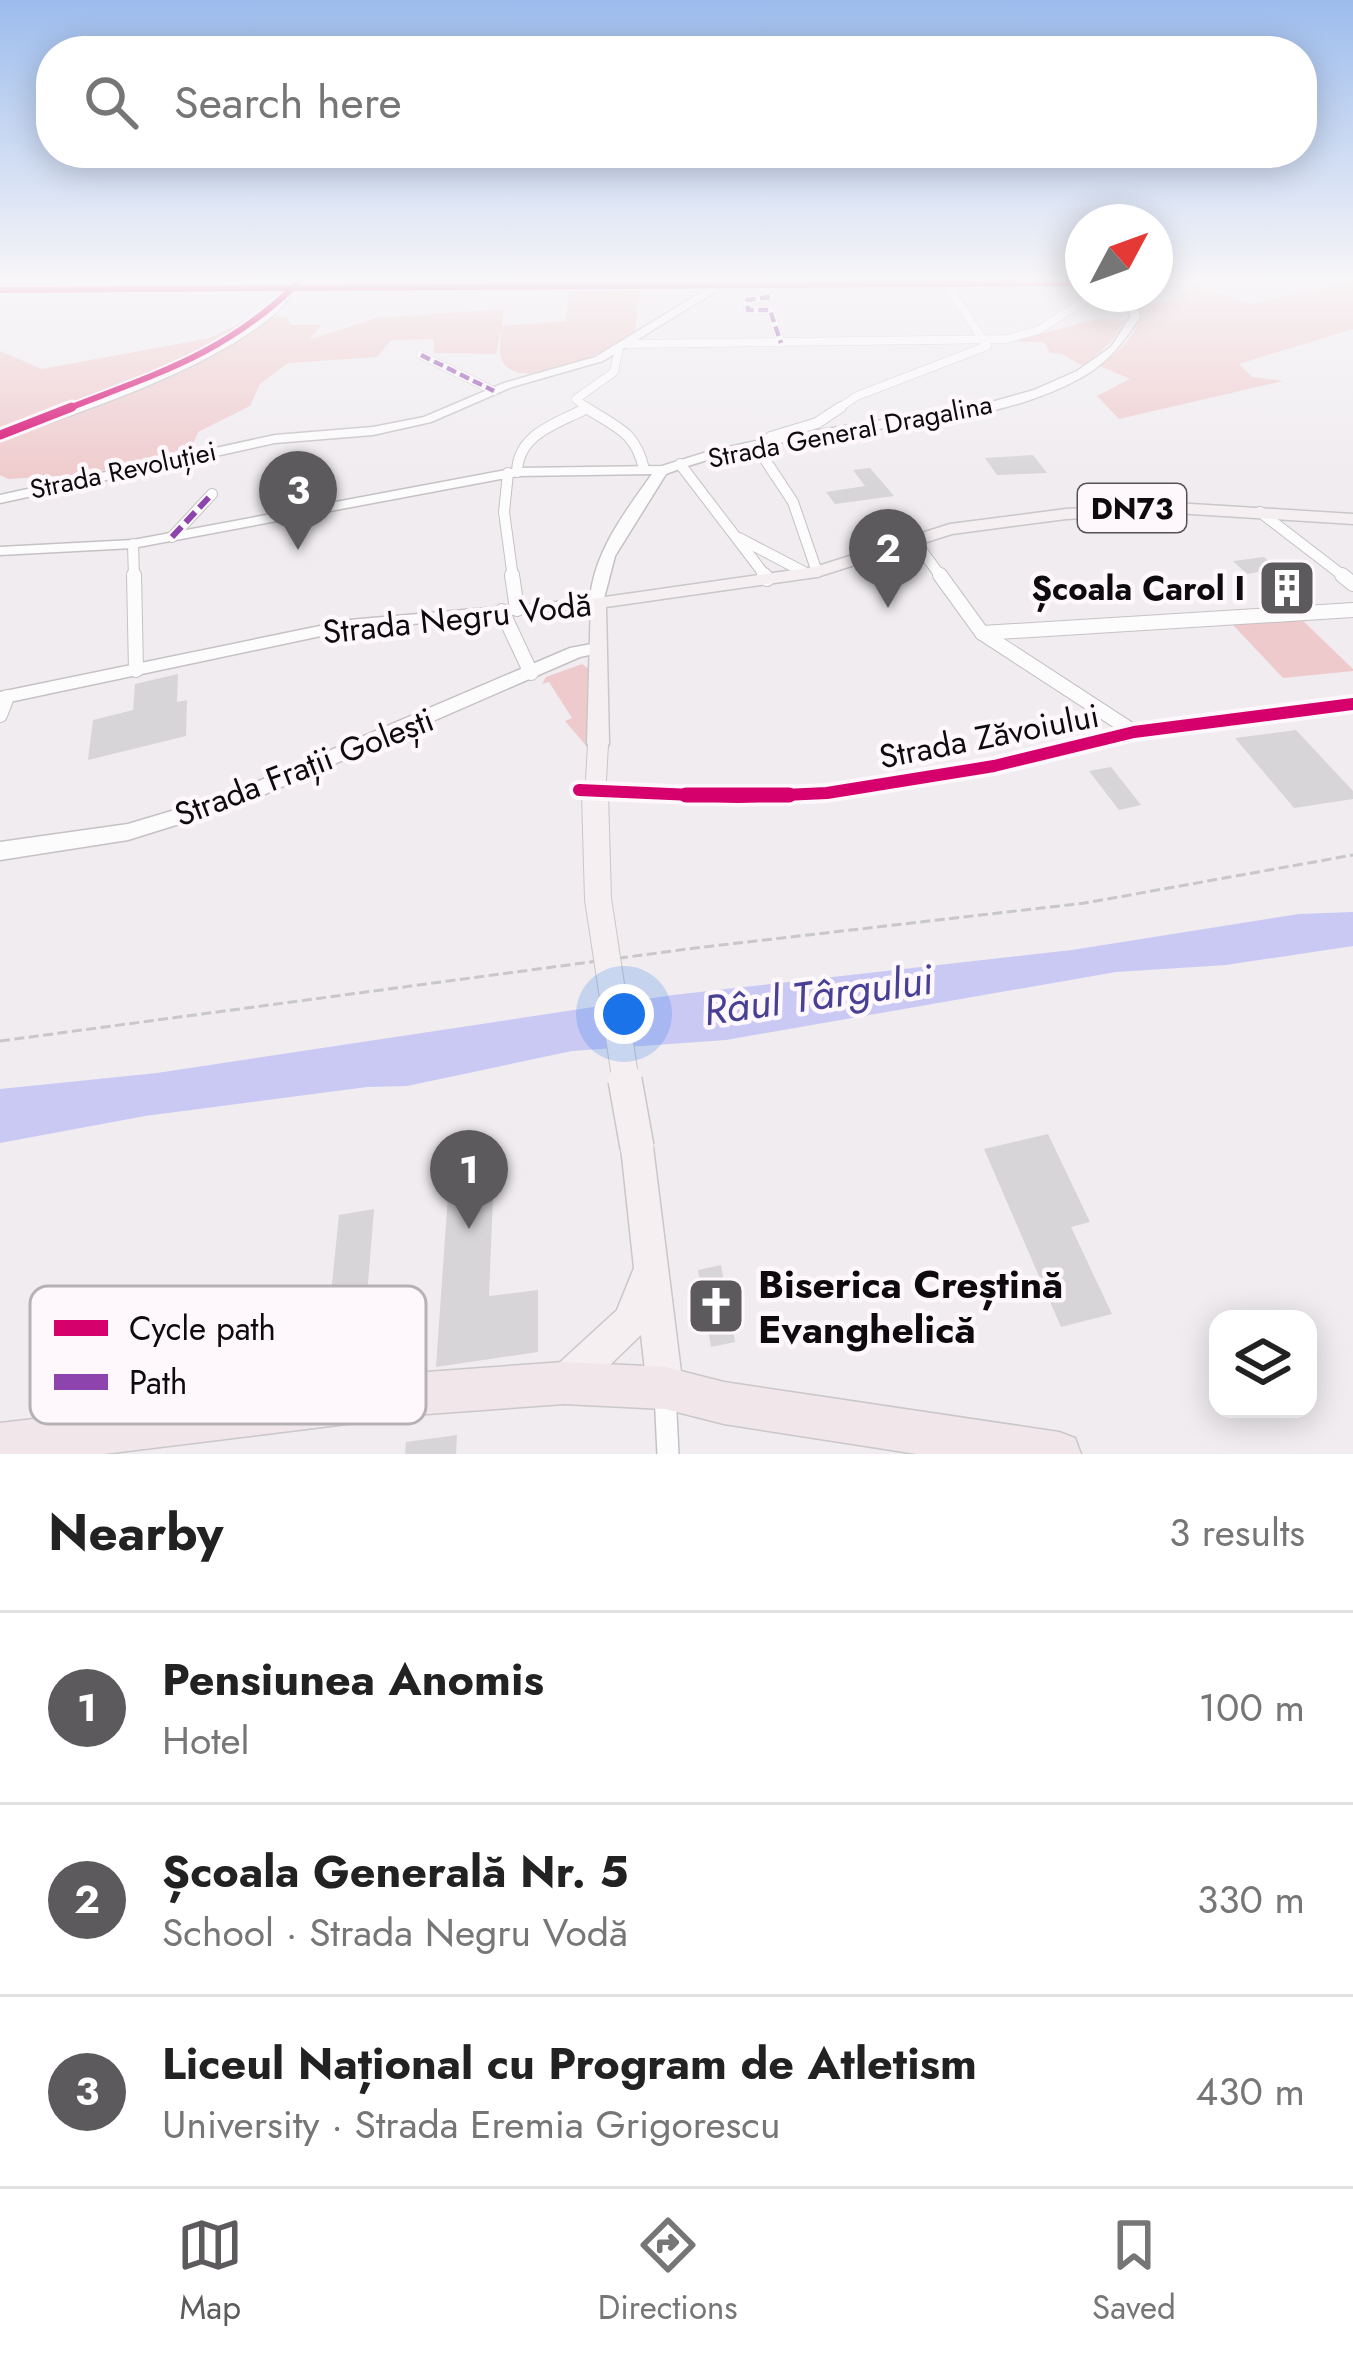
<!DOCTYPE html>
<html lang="en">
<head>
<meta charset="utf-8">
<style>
	:root { --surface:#fff; --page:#f2f2f2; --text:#222; --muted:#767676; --line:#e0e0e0; --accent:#5c5a5c }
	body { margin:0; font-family:Jost,sans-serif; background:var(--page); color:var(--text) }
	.controls { position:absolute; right:36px; bottom:36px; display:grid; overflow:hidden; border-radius:24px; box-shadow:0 6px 30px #0003 }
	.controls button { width:108px; height:108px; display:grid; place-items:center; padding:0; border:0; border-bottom:3px solid var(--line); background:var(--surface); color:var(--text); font:60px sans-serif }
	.compass { position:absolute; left:1065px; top:204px; width:108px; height:108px; border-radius:50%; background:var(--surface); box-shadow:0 6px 30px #0003; rotate:49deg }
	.you { position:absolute; left:624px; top:1014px; width:42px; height:42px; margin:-30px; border:9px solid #fff; border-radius:50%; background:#1a73e8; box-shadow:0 0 0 18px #1a73e833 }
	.badge { display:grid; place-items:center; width:78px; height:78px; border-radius:50%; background:var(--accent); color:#fff; font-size:39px; font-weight:700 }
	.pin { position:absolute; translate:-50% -99px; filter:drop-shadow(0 3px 6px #0008) }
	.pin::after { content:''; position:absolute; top:63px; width:42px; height:36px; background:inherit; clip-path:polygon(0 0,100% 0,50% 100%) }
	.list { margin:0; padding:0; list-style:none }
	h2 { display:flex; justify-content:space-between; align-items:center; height:156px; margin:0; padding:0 48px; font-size:51px }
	h2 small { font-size:39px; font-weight:400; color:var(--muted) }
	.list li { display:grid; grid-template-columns:78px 1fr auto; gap:36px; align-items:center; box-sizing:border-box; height:192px; padding:0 48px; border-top:3px solid var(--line) }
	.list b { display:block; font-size:45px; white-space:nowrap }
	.list p { margin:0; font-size:39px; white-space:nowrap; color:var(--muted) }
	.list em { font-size:39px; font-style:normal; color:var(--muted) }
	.icon { flex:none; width:66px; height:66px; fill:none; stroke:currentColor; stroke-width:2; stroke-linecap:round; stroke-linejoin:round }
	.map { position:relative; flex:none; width:1353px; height:1454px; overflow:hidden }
	.search { position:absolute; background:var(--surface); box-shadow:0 6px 30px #0003; left:36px; right:36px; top:36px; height:132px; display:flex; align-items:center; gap:30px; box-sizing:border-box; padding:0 42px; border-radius:48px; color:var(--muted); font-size:45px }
	.sheet { height:732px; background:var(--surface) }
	nav { display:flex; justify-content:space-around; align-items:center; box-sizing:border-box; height:168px; border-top:3px solid var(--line); background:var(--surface); font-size:33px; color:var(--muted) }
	nav a { display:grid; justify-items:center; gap:6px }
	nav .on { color:var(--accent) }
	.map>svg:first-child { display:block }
</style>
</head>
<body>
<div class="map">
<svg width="1353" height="1454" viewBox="0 0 1353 1454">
	<rect width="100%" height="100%" fill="#f0ecf0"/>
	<g fill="#efcacc">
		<path d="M 1334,279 L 1353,279 L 1353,329 L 1239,364 L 1252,377 L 1283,381 L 1119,419 L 1097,396 L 1130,379 L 1100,366 C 1121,349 1144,332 1139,304 L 1162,303 L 1197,287 L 1253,304 L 1330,286 Z"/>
		<path d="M 639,289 L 635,333 C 614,347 516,399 501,358 C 498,351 502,337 501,329 L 496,354 L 434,353 L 434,339 L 391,340 L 377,357 L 288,363 L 260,384 L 250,406 L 198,432 L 190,452 L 87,474 L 8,479 L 0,475 L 0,351 L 42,369 L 210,338 L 242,322 L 287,316 L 291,325 L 321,325 L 309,340 L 376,318 L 504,309 L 502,326 L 565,321 L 569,290 Z"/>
		<path d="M 1102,318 L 1125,321 L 1110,343 L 1083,366 L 1062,354 L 1050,353 L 1044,342 L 1012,341 Z"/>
		<path d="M 1300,618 L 1353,669 L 1353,671 L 1283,678 L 1232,624 Z"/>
		<path d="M 582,664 L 589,669 L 589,749 L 565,721 L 572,718 L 549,682 L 542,684 L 546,677 Z"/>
	</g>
	<path fill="#cac9f4" d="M 1353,912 L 1353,946 L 1226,965 L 1116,972 L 726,1040 L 572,1051 L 407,1086 L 367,1087 L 145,1116 L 0,1143 L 0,1089 L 157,1073 L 673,995 L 1072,950 L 1299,914 Z"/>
	<g fill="#d7d5d8">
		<path d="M 1033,455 L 1047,473 L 997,475 L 985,458 Z"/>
		<path d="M 870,468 L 894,496 L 835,504 L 826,492 L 865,486 L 853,470 Z"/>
		<path d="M 1264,557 L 1314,601 L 1290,603 L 1258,572 L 1247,574 L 1233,561 Z"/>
		<path d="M 178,674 L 177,702 L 187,700 L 186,736 L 88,760 L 93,720 L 133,710 L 135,684 Z"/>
		<path d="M 1296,730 L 1353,791 L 1353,799 L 1294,808 L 1235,738 Z"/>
		<path d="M 1111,767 L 1141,805 L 1119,810 L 1089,771 Z"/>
		<path d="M 1048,1134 L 1090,1222 L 1071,1227 L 1112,1314 L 1061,1327 L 984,1149 Z"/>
		<path d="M 495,1147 L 489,1296 L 538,1290 L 538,1352 L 436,1367 L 451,1152 Z"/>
		<path d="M 374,1209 L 363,1345 L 325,1352 L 339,1215 Z"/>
		<path d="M 721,1265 L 735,1342 L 711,1347 L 698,1270 Z"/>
		<path d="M 457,1435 L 456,1454 L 405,1454 L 406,1442 Z"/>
	</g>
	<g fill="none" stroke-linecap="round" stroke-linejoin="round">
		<defs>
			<g id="street-far4">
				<path d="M 943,279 L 983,340"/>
				<path d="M 0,290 L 1083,283"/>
				<path d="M 770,297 L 747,300 L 748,310 L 770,310 L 781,343"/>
				<path d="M 626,344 L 1007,339 L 1039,330 L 1094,294"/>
				<path d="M 421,355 L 494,391"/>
				<path d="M 589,410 L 576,399 L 614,372 L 619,348"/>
				<path d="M 836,410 L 857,396 L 987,346 L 986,340"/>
			</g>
			<g id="street-far3">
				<path d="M 585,407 C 615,427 635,430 644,469"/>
				<path d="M 766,443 L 771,437 L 817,423 L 841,407"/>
				<path d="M 756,446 L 793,502 L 817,572"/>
				<path d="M 680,464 L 767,578"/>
				<path d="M 517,472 C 518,434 556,424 585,409"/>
				<path d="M 508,473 L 504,512 L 513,578"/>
				<path d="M 1260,512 L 1346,578"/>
				<path d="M 172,537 L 212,494"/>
				<path d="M 739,538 L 806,573"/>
				<path d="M 914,540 L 942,578"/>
				<path d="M 133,544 L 134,578"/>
			</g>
			<g id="street-far2">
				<path d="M 134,575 L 136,670"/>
				<path d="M 512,575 L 517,609"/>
				<path d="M 764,575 L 767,579"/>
				<path d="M 940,575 L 982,633 L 1134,732"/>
				<path d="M 1342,575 L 1353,584"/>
				<path d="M 502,611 L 531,673"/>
				<path d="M 982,633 L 1353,610"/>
				<path d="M 0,715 L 7,697"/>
				<path d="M 579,790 L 738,797 L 827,793 L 994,766 L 1134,732 L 1353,704"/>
			</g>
			<path id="street-far1" d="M 686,795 L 789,795"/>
			<path id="street" d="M 665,1393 L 668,1454"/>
			<g id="secondary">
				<path d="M 277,279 L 286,279 L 295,289 C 288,299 281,310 271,317 C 207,370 81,413 0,439 L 0,431 C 88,399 227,363 286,289 Z"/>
				<path d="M 713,279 L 721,279 L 721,288 L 603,361 L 512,387 L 431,422 L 373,435 L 275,443 L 0,503 L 0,495 L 275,435 L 373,427 L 424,417 L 504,383 L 595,357 L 713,285 Z"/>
				<path d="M 1243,279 L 1239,282 L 1155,286 L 1155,280 Z"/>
				<path d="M 1125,294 L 1135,294 L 1140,317 C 1124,341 1110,361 1084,376 C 1013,417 923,423 844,433 C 783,441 723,452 666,474 L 615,556 L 602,606 L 349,630 L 0,704 L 0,692 L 349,620 L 590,599 C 594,552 625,512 652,474 L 517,476 L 133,548 L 0,555 L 0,547 L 133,540 L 517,468 L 662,466 L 710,451 L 770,438 L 988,403 L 1034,390 L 1077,371 L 1111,347 L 1130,317 Z"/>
				<path d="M 597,643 L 603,644 L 605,648 L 603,652 L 580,657 L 240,805 L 128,840 L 0,860 L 0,842 L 128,824 L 228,794 L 570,648 Z"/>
			</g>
			<g id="primary">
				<path d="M 1175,503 L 1353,514 L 1353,524 L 1175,513 L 1066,519 L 952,534 L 817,577 L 606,607 L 609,744 L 606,750 L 590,750 L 587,744 L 591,599 L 815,567 L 950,524 L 1066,509 Z"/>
				<path d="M 637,1131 L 648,1136 L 653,1147 L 683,1388 L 678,1401 L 665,1406 L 652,1401 L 647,1388 L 641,1335 L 583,1391 L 570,1396 L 557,1391 L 552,1378 L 557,1365 L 617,1310 L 634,1268 L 621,1147 L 626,1136 Z"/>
			</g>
			<path id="highway" d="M 564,1362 L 665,1367 L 724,1382 L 1059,1432 L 1075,1438 L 1081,1454 L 917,1454 L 724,1424 L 665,1409 L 564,1404 L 427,1414 L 104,1454 L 0,1454 L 0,1423 L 427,1372 Z"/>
		</defs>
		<use href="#street-far4" stroke="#c5c1c4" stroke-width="9"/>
		<use href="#street-far3" stroke="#c5c1c4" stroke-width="12"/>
		<use href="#street-far2" stroke="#c5c1c4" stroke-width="16"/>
		<use href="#street-far1" stroke="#c5c1c4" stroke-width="20"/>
		<use href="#street" stroke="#c5c1c4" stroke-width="24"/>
		<use href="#secondary" stroke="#c5c1c4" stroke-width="3"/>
		<use href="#primary" stroke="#c9c7c9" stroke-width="3"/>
		<use href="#highway" stroke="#c9c7c9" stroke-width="3"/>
		<use href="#street-far4" stroke="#fdfcfd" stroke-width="8"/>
		<use href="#street-far3" stroke="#fdfcfd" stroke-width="10"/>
		<use href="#street-far2" stroke="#fdfcfd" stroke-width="14"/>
		<use href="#street-far1" stroke="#fdfcfd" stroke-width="16"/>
		<use href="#street" stroke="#fdfcfd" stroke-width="21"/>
		<use href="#secondary" fill="#fdfcfd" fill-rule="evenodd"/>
		<use href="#primary" fill="#f5eff2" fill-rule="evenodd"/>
		<use href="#highway" fill="#f1e7eb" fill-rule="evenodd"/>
		<path stroke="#c9c8c9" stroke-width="3" stroke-dasharray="10 4.5" stroke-linecap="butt" d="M 0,1041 L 695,948 L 1085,903 L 1353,855"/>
		<defs>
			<path id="primary-bridge-far2" d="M 595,798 L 598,744"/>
			<path id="primary-bridge-far1" d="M 595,795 L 598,899 L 626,1083"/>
			<path id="primary-bridge" d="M 625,1080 L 637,1147"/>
		</defs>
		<use href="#primary-bridge-far2" stroke="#c9c7c9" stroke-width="22" stroke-linecap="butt"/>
		<use href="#primary-bridge-far1" stroke="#c9c7c9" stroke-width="28" stroke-linecap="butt"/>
		<use href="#primary-bridge" stroke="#c9c7c9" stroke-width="36" stroke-linecap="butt"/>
		<use href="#primary-bridge-far2" stroke="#f5eff2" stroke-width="20"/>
		<use href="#primary-bridge-far1" stroke="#f5eff2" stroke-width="26"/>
		<use href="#primary-bridge" stroke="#f5eff2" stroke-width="33"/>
		<g stroke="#8e44ad" stroke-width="4.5" stroke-dasharray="10 4.5" stroke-linecap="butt">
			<path d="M 770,297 L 747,300 L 748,310 L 770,310 L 781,343"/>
			<path d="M 421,355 L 494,391"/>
		</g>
		<path stroke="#8e44ad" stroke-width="6" stroke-dasharray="14 6" stroke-linecap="butt" d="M 172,537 L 212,494"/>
		<defs>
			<g id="cycleway-far3">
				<path d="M 0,290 L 1083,283"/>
				<path d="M 64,410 C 158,373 226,354 300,281"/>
			</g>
			<path id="cycleway-far2" d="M 0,435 L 72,407"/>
			<path id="cycleway-far1" d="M 579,790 L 738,797 L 827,793 L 994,766 L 1134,732 L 1353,704"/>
			<path id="cycleway" d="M 686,795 L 789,795"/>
		</defs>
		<use href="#cycleway-far3" stroke="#fef8fd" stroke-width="10"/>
		<use href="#cycleway-far2" stroke="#fef8fd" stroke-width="15"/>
		<use href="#cycleway-far1" stroke="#fef8fd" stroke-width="20"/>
		<use href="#cycleway" stroke="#fef8fd" stroke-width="22"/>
		<use href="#cycleway-far3" stroke="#d6006c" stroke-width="6"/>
		<use href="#cycleway-far2" stroke="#d6006c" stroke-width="9"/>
		<use href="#cycleway-far1" stroke="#d6006c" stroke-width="12"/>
		<use href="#cycleway" stroke="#d6006c" stroke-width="15"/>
	</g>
	<linearGradient id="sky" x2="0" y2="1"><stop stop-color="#9cbced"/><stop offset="0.58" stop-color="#f8f6f8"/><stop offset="1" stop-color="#f8f6f8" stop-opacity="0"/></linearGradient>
	<rect width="1353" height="483" fill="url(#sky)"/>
	<defs>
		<symbol id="building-square" viewBox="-11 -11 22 22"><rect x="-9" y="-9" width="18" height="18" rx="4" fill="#5c5a5c" stroke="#fef8fd"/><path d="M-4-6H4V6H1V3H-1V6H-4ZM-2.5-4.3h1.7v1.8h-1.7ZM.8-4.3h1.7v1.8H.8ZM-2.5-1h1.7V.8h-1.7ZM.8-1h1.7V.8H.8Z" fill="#fff"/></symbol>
		<symbol id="church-square" viewBox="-11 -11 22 22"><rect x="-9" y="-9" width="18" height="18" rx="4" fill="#5c5a5c" stroke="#fef8fd"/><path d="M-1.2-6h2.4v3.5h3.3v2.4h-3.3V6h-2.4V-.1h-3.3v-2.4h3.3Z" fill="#fff"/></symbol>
	</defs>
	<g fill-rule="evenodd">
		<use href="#building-square" x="1254" y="555" width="66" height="66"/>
		<use href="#church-square" x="683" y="1273" width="66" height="66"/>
	</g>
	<g text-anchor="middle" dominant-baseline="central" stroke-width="9" stroke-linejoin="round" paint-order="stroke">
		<g font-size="27" fill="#0d0b0d" stroke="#fef8fd">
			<text transform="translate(850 431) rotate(-11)">Strada General Dragalina</text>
			<text transform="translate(123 470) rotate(-12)">Strada Revoluției</text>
		</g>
		<rect fill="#fef8fd" stroke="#555255" stroke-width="3" x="1078" y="484" width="108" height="48" rx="9"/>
		<g font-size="30" font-weight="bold" fill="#0d0b0d">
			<text x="1132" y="508">DN73</text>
		</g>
		<g font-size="33" font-weight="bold" fill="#0d0b0d" stroke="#fef8fd" text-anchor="end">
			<text x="1245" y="588">Școala Carol I</text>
		</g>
		<g font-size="33" fill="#0d0b0d" stroke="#fef8fd">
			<text transform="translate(457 618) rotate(-6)">Strada Negru Vodă</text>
			<text transform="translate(989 736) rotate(-11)">Strada Zăvoiului</text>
			<text transform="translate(304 767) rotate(-21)">Strada Frații Golești</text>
		</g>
		<g font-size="39" font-weight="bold" fill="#0d0b0d" stroke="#fef8fd" text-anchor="start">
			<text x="758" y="1284">Biserica Creștină<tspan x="758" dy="45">Evanghelică</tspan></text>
		</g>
		<g font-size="42" font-style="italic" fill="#484095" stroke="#fef8fd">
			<text transform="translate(818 995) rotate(-8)">Râul Târgului</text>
		</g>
	</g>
	<rect x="30" y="1286" width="396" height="138" rx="18" fill="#fef8fd" stroke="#b6b1b5" stroke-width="3"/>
	<rect x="54" y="1320" width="54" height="16" fill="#d6006c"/>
	<rect x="54" y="1374" width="54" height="16" fill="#8e44ad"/>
	<g font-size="33" fill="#0d0b0d">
		<text x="129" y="1340">Cycle path</text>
		<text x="129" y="1394">Path</text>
	</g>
</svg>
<div class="controls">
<button><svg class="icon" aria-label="layers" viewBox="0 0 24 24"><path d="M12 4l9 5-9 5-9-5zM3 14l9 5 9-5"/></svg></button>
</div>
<svg class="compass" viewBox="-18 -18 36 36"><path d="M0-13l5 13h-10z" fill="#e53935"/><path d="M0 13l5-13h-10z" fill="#767676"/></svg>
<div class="you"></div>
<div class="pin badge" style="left:469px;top:1229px">1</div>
<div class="pin badge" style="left:888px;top:608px">2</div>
<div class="pin badge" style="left:298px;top:550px">3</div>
<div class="search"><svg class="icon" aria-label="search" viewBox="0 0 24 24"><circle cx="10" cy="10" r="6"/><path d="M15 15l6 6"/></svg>Search here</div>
</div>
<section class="sheet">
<h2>Nearby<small>3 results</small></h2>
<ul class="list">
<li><span class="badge">1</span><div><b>Pensiunea Anomis</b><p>Hotel</p></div><em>100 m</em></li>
<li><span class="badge">2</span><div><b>Școala Generală Nr. 5</b><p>School · Strada Negru Vodă</p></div><em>330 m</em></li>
<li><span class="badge">3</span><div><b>Liceul Național cu Program de Atletism</b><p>University · Strada Eremia Grigorescu</p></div><em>430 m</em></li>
</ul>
</section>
<nav>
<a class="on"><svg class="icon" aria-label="map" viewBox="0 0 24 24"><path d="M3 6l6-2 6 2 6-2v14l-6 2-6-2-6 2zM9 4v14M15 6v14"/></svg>Map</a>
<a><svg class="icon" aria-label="directions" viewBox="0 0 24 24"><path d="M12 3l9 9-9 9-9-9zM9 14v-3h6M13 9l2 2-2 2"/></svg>Directions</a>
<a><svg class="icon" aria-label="saved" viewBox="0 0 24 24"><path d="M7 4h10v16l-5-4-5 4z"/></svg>Saved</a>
</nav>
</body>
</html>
